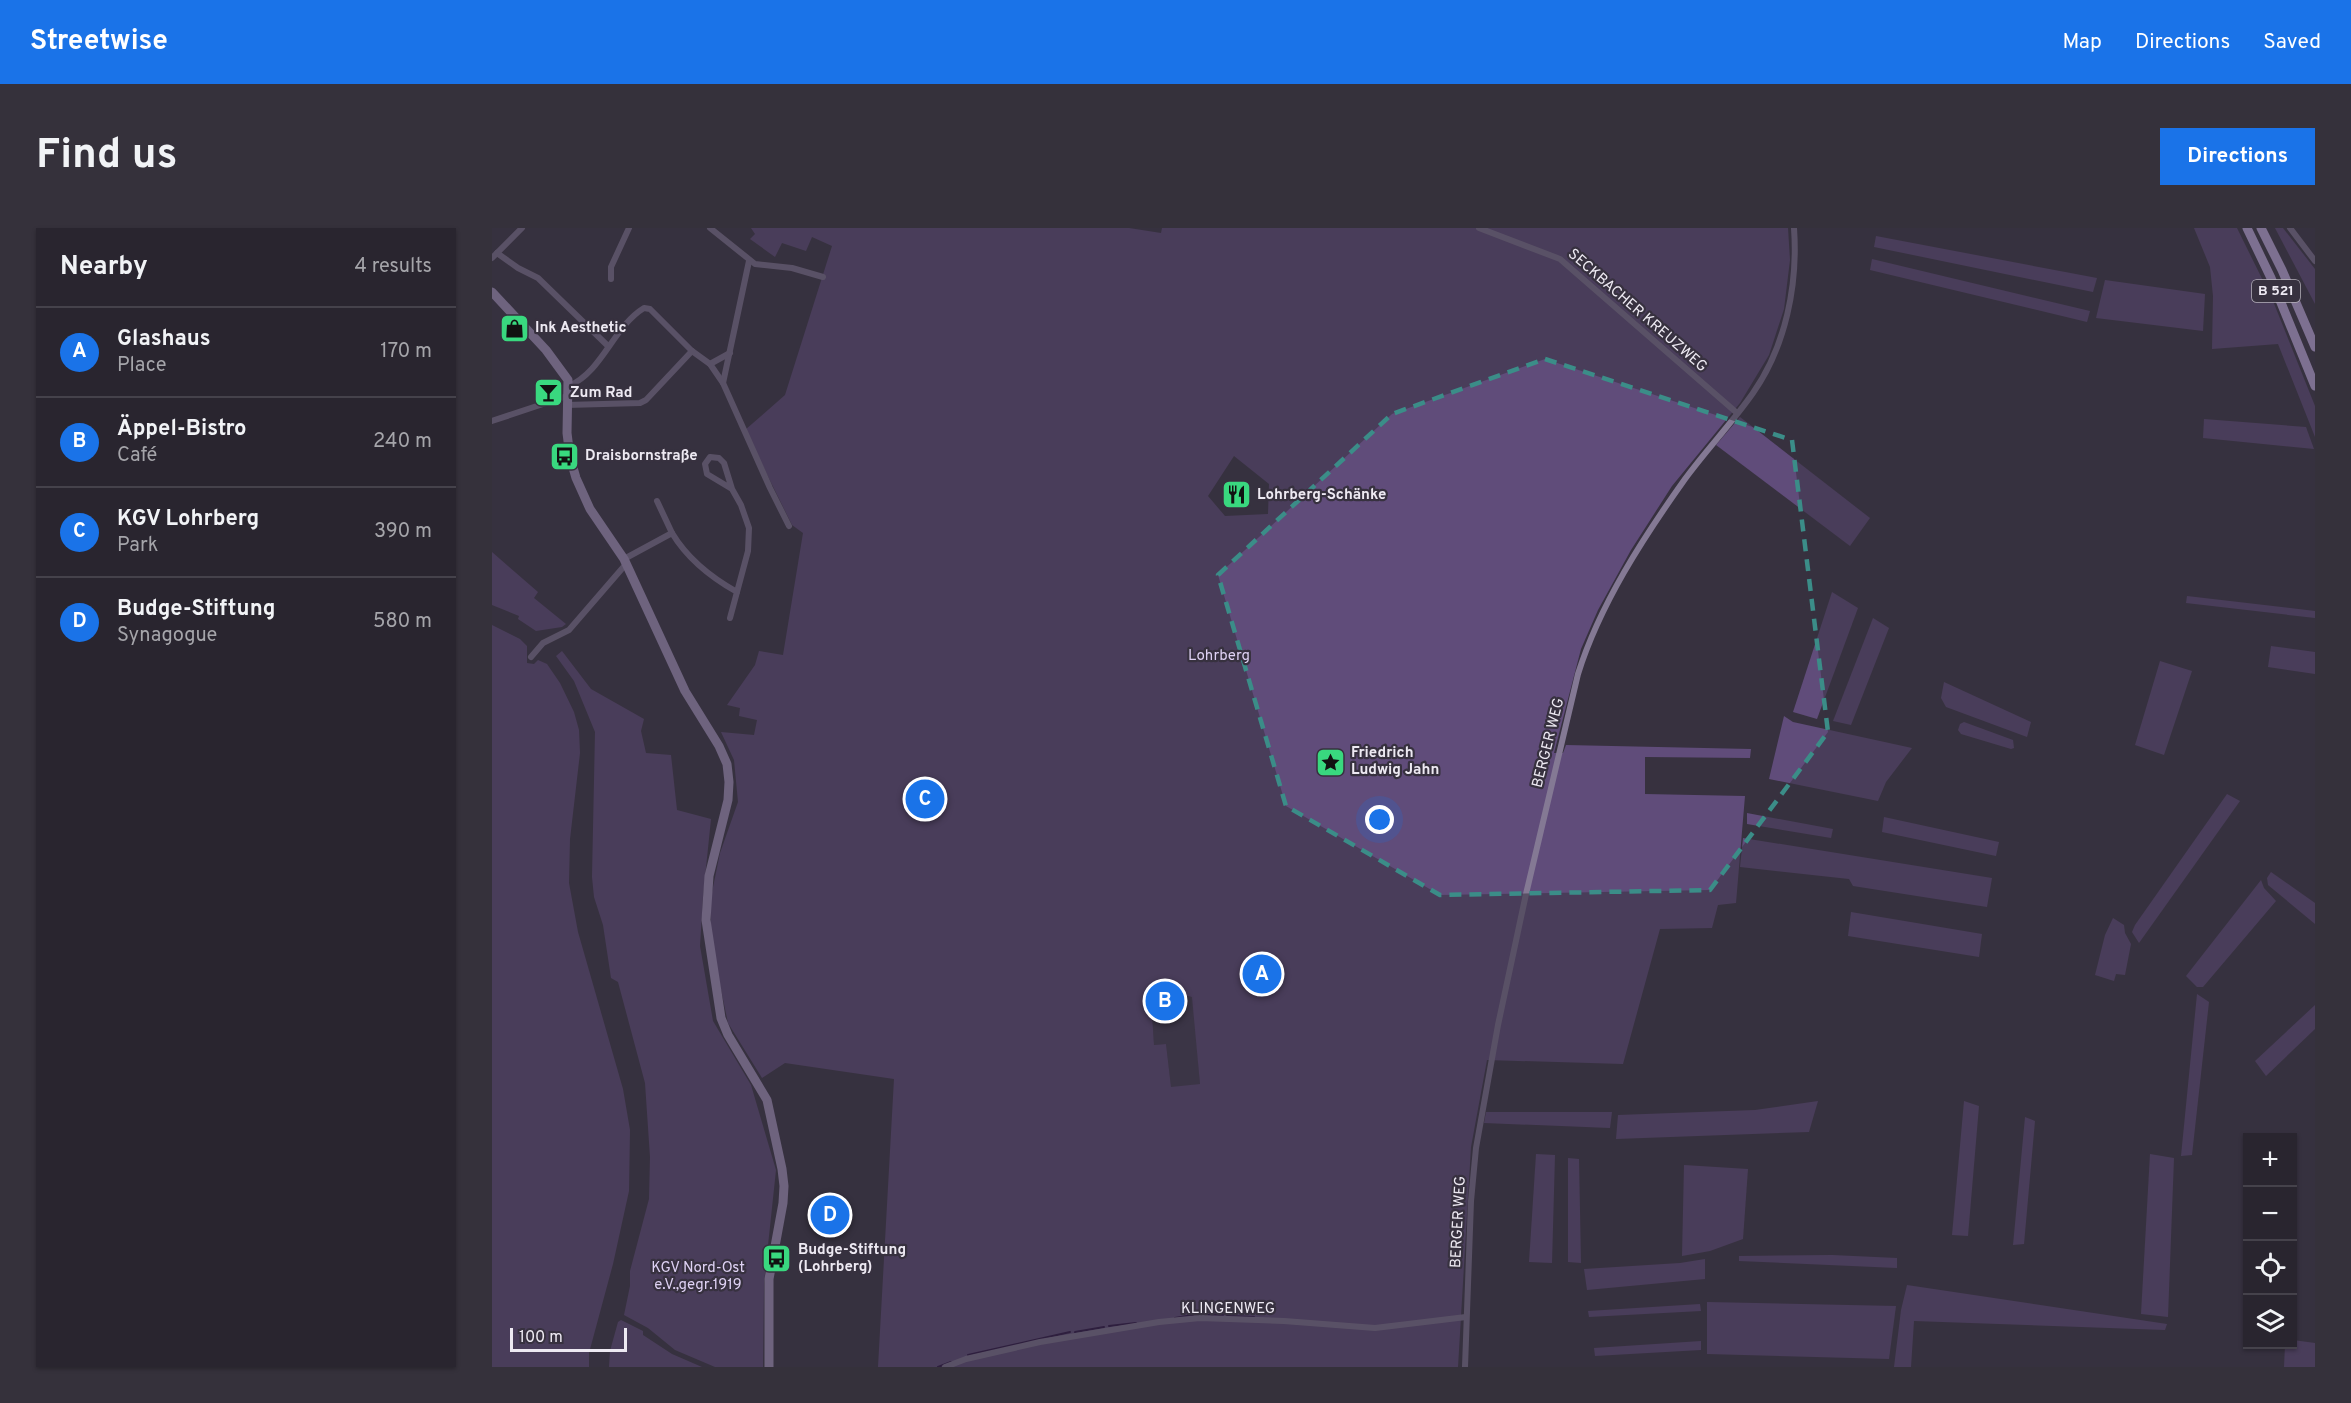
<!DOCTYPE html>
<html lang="en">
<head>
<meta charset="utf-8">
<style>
	:root { --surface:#29252f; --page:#35313b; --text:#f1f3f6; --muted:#a5a5aa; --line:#45424b; --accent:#1a73e8 }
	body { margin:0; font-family:Overpass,sans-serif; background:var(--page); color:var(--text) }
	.controls { position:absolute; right:18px; bottom:18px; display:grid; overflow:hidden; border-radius:0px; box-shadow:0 2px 4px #0004 }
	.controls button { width:54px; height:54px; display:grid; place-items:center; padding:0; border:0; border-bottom:2px solid var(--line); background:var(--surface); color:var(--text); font:30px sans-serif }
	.scale { position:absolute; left:18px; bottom:15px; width:117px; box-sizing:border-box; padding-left:6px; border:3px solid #ede9f2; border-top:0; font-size:16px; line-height:21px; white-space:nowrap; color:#ede9f2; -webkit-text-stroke:4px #37313f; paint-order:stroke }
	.you { position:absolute; left:888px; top:592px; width:21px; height:21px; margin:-15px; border:4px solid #fff; border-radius:50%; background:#1a73e8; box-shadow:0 0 0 9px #1a73e833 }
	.badge { display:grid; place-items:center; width:39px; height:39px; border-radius:50%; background:var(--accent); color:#fff; font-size:20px; font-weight:700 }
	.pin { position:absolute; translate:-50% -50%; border:3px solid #fff; box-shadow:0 2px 6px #0006 }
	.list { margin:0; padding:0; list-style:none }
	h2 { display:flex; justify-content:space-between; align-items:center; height:78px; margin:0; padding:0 24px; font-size:26px }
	h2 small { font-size:20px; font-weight:400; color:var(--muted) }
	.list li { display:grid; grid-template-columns:39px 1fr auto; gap:18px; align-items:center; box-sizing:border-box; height:90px; padding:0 24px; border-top:2px solid var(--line) }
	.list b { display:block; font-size:22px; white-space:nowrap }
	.list p { margin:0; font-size:20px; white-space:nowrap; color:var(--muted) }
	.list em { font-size:20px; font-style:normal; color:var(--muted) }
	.icon { flex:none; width:33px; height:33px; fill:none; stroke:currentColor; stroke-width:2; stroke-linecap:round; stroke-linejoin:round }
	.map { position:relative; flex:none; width:1823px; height:1139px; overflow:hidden; border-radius:0px }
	header { display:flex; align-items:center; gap:36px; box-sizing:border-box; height:84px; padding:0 30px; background:var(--accent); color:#fff }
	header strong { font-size:28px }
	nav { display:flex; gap:33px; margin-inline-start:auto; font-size:21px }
	.intro { display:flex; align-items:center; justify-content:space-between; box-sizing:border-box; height:144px; padding:0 36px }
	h1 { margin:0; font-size:42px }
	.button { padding:15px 27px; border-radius:0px; background:var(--accent); color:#fff; font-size:21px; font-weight:700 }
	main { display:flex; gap:36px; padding:0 36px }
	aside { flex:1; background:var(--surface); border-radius:0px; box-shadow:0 2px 4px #0004 }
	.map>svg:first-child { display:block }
</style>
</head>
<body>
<header>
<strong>Streetwise</strong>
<nav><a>Map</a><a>Directions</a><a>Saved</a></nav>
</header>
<div class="intro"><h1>Find us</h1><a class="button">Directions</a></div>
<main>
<aside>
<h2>Nearby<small>4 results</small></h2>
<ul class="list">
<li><span class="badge">A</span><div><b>Glashaus</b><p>Place</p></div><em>170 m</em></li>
<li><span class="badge">B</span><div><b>Äppel-Bistro</b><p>Café</p></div><em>240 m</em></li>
<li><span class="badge">C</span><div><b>KGV Lohrberg</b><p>Park</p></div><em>390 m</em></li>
<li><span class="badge">D</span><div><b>Budge-Stiftung</b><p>Synagogue</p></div><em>580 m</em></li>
</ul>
</aside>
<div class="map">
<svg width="1823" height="1139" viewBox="0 0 1823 1139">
	<rect width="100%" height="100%" fill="#37313f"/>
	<path fill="#423a4e" d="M 683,765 L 701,769 L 708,856 L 679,860 L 674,816 L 662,817 L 659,770 Z"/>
	<g fill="#604c7a" fill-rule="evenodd">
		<path d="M 259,0 L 637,0 L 669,5 L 670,0 L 1296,0 L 1298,32 L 1292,81 L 1277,127 L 1248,175 L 1180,258 L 1139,322 L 1106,382 L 1089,421 L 1062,525 L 1071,525 L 1074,517 L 1259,521 L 1258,530 L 1153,529 L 1153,566 L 1253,568 L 1244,675 L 1226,677 L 1220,700 L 1168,701 L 1131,836 L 995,832 L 979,919 L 966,1139 L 386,1139 L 402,851 L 293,835 L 270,850 L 236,795 L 219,714 L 219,669 L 228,625 L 246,574 L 242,532 L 229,504 L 262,507 L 265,492 L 247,488 L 248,480 L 235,477 L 263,437 L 267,423 L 291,427 L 311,305 L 300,297 L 253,202 L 293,167 L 340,18 L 320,9 L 314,23 L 290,15 L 283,29 L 258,11 L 263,6 ZM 742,228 L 777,256 L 776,286 L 733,288 L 716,268 ZM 683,765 L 700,769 L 708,856 L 679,859 L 674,816 L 662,817 L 659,770 Z"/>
		<path d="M 1702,0 L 1745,0 L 1781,73 L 1823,178 L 1823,209 L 1786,116 L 1720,121 L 1721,68 L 1718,39 Z"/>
		<path d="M 1783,0 L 1791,0 L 1823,41 L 1823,76 Z"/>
		<path d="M 1384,8 L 1605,50 L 1601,64 L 1382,19 Z"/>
		<path d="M 1380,31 L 1598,83 L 1595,94 L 1378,42 Z"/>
		<path d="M 1613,52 L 1713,66 L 1711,103 L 1604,90 Z"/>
		<path d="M 1248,189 L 1378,290 L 1358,318 L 1224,217 Z"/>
		<path d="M 1712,191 L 1814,199 L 1822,221 L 1711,210 Z"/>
		<path d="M 0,324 L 46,364 L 42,370 L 74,396 L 70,399 L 44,403 L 26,391 L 27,388 L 0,377 Z"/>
		<path d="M 1340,364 L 1366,380 L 1325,491 L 1301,484 Z"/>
		<path d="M 1695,368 L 1823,383 L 1823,390 L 1694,375 Z"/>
		<path d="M 1381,390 L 1397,400 L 1359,497 L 1341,493 Z"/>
		<path d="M 0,397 L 28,411 L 35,418 L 35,435 L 42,436 L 46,432 L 55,436 L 68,455 L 82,484 L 87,502 L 88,525 L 78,611 L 77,655 L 86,704 L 131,861 L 138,902 L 137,963 L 121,1036 L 97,1125 L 97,1139 L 0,1139 Z"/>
		<path d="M 1779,418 L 1823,424 L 1823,446 L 1776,439 Z"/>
		<path d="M 70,423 L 99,461 L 152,491 L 149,503 L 154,525 L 179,527 L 185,582 L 219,591 L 211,669 L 208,718 L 221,793 L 259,857 L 284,942 L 272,1055 L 271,1139 L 223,1139 L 183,1122 L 156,1100 L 132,1087 L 138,1058 L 138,1043 L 157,971 L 158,929 L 153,855 L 126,754 L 119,750 L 111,697 L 102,669 L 100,649 L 103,504 L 82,453 L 64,428 Z"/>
		<path d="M 1668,433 L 1700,443 L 1672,527 L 1643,517 Z"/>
		<path d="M 1452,454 L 1539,494 L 1535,509 L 1454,479 L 1449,470 Z"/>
		<path d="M 1292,488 L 1301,494 L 1420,520 L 1394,554 L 1386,573 L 1277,551 Z"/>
		<path d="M 1472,494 L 1521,512 L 1522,520 L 1519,521 L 1469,506 L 1466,502 L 1468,496 Z"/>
		<path d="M 1735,566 L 1748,573 L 1647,715 L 1640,704 L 1643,697 Z"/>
		<path d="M 1255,585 L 1341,601 L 1339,610 L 1255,596 Z"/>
		<path d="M 1392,589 L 1507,614 L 1504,628 L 1390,604 Z"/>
		<path d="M 1251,610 L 1500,650 L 1495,679 L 1361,658 L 1357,651 L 1248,639 Z"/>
		<path d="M 1779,644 L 1823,675 L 1823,696 L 1776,657 L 1775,650 Z"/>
		<path d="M 1769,652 L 1772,660 L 1784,673 L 1711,759 L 1705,759 L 1694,748 Z"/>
		<path d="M 1359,684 L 1490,706 L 1487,729 L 1356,708 Z"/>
		<path d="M 1621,690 L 1632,697 L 1633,705 L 1639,716 L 1633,747 L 1624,746 L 1622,753 L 1603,747 L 1613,707 Z"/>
		<path d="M 1705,766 L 1717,774 L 1700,927 L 1689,928 Z"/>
		<path d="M 1823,777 L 1823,801 L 1774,848 L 1763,833 Z"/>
		<path d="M 1326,873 L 1317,904 L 1124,911 L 1126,887 L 1263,882 Z"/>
		<path d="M 1472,873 L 1487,878 L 1476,1008 L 1460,1007 Z"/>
		<path d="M 994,884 L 1120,884 L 1118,900 L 992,895 Z"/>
		<path d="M 1533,889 L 1543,893 L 1532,1016 L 1521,1017 Z"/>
		<path d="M 1044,926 L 1063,927 L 1060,1035 L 1037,1034 Z"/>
		<path d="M 1658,926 L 1682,930 L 1676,1089 L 1649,1086 Z"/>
		<path d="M 1076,930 L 1087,931 L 1089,1035 L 1076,1034 Z"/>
		<path d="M 1192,937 L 1256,941 L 1251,1011 L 1218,1023 L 1190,1028 Z"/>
		<path d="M 1340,1027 L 1405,1030 L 1405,1040 L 1247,1033 L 1247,1028 Z"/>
		<path d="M 1213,1031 L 1213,1051 L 1095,1062 L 1092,1041 L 1188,1035 Z"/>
		<path d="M 1415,1057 L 1675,1096 L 1673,1102 L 1422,1093 L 1419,1139 L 1402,1139 L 1409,1082 Z"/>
		<path d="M 1215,1074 L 1404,1078 L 1397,1131 L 1215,1126 Z"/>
		<path d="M 1208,1076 L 1209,1083 L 1097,1089 L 1096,1083 Z"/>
		<path d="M 129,1092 L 151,1103 L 151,1107 L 180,1126 L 210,1139 L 117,1139 L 118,1123 L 126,1094 Z"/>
		<path d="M 1801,1112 L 1823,1115 L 1823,1139 L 1792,1139 L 1793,1117 L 1800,1116 Z"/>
		<path d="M 1209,1113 L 1209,1122 L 1103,1128 L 1102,1120 Z"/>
	</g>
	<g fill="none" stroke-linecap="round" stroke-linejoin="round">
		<g stroke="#24093d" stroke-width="2">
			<path d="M 716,1087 L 731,1087"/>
			<path d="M 735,1088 L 762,1089"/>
			<path d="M 683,1090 L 701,1087"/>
			<path d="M 617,1098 L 644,1095"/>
			<path d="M 583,1104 L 612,1099"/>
			<path d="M 476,1127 L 578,1104"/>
			<path d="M 446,1139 L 459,1134"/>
		</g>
		<g stroke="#847994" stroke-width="6">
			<path d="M 218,0 L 263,36 L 300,40 L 331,49"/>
			<path d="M 987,0 L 1068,31 L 1245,185"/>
			<path d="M 1798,0 L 1823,33"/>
			<path d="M 5,25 L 26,40 L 46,50 L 116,118"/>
			<path d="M 0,30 L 30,0"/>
			<path d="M 119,51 L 119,39 L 137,0"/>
			<path d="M 218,136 L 238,125"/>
			<path d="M 231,155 L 257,33"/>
			<path d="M 77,158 C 111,143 121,99 152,80 L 158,81 L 200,123 L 218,136 L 231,155 L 278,260 L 297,298"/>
			<path d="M 74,177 L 148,175 L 154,172 L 200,123"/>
			<path d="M 0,193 L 75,168"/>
			<path d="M 240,261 L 215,246 L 213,236 L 218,229 L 227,230 L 232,235 L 240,261 L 249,277 L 257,300 L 256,323 L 245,364"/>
			<path d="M 165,273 L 180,305"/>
			<path d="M 132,331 L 180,305 C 195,330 220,350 245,364 L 238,390"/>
			<path d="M 39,429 L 51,415 L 77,402 L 134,336"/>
			<path d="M 453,1139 L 474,1131 L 548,1114 L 667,1094 L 708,1090 L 792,1093 L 883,1100 L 974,1089"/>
			<path d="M 973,1139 L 979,973 L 984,920 L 1006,797 L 1034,666 L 1086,446 C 1108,376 1151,310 1193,251 C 1215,221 1240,195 1261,165 C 1294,118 1306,56 1302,0"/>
		</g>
		<path stroke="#b19fca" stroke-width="9" d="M 0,64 L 54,122 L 76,152 L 75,205 L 78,229 L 84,250 L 98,281 L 132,331 L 193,463 L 227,518 L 235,536 L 237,554 L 236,572 L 217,648 L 214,692 L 229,790 L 236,807 L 275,872 L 290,941 L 292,958 L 291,975 L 277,1051 L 277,1139"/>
		<g stroke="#d3bdf3" stroke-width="9">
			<path d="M 1755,0 L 1779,50 L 1823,158"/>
			<path d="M 1769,0 L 1790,42 L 1823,119"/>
		</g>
	</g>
	<path d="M0 0H1823V1139H0ZM 1053,131 L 1300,212 L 1336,504 L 1218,662 L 948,667 L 794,578 L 726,347 L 900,186 Z" fill="#37313f" fill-opacity=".55" fill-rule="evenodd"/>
	<path fill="none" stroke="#3b8d88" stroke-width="4.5" stroke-dasharray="12 8" stroke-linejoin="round" d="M 1053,131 L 1300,212 L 1336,504 L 1218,662 L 948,667 L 794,578 L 726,347 L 900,186 Z"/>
	<defs>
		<symbol id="shop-square" viewBox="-11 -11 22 22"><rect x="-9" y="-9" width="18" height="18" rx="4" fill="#39d87f" stroke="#37313f"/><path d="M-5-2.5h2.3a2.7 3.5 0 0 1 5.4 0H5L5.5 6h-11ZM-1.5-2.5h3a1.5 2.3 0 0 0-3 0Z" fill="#111"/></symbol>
		<symbol id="bar-square" viewBox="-11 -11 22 22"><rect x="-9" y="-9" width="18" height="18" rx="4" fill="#39d87f" stroke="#37313f"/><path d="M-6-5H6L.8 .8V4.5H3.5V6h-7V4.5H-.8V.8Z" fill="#111"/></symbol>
		<symbol id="bus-square" viewBox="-11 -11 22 22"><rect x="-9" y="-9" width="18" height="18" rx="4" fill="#39d87f" stroke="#37313f"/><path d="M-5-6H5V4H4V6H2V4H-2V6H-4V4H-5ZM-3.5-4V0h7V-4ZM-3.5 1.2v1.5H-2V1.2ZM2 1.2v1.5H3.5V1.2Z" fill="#111"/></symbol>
		<symbol id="restaurant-square" viewBox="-11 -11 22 22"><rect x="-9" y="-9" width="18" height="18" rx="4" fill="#39d87f" stroke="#37313f"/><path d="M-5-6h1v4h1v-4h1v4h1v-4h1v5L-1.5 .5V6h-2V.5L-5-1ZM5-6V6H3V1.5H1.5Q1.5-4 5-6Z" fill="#111"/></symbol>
		<symbol id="sight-square" viewBox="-11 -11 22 22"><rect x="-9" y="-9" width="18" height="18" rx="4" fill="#39d87f" stroke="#37313f"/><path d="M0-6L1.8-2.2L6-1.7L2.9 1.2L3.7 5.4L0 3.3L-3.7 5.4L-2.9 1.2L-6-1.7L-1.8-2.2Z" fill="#111"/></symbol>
	</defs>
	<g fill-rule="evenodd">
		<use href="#shop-square" x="6" y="84" width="33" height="33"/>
		<use href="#bar-square" x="40" y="148" width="33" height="33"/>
		<use href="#bus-square" x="56" y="212" width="33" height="33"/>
		<use href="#restaurant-square" x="728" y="250" width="33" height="33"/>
		<use href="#sight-square" x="822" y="518" width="33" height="33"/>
		<use href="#bus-square" x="268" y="1014" width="33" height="33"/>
	</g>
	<g text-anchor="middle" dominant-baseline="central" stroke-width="4.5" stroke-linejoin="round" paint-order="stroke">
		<rect fill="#37313f" stroke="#b6b2bc" stroke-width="1.5" x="1760" y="52" width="48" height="22" rx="4.5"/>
		<g font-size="14" font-weight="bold" fill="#ede9f2">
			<text x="1784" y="63">B 521</text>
		</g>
		<g font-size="15" fill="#ede9f2" stroke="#37313f">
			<text transform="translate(1145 83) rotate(41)">SECKBACHER KREUZWEG</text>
			<text transform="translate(1057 515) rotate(-76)">BERGER WEG</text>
			<text transform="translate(967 994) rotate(-87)">BERGER WEG</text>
			<text x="736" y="1081">KLINGENWEG</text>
		</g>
		<g font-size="15" font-weight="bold" fill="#ede9f2" stroke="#37313f" text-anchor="start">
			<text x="43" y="100">Ink Aesthetic</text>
			<text x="78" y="165">Zum Rad</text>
			<text x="93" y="228">Draisbornstraße</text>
			<text x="765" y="267">Lohrberg-Schänke</text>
			<text x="859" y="525">Friedrich<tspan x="859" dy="17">Ludwig Jahn</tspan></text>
			<text x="306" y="1022">Budge-Stiftung<tspan x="306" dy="17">(Lohrberg)</tspan></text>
		</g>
		<g font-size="15" fill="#ded1f3" stroke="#37313f">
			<text x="727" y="428">Lohrberg</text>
			<text x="206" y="1040">KGV Nord-Ost<tspan x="206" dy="17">e.V.,gegr.1919</tspan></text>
		</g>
	</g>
</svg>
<div class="controls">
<button>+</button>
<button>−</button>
<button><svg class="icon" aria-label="locate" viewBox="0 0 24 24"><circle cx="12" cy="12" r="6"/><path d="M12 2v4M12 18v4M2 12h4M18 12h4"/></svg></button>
<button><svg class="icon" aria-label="layers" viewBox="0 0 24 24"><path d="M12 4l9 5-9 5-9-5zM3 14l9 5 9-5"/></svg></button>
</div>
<div class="scale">100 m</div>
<div class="you"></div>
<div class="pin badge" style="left:770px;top:746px">A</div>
<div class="pin badge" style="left:673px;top:773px">B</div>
<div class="pin badge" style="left:433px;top:571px">C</div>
<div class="pin badge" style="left:338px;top:987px">D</div>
</div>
</main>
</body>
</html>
